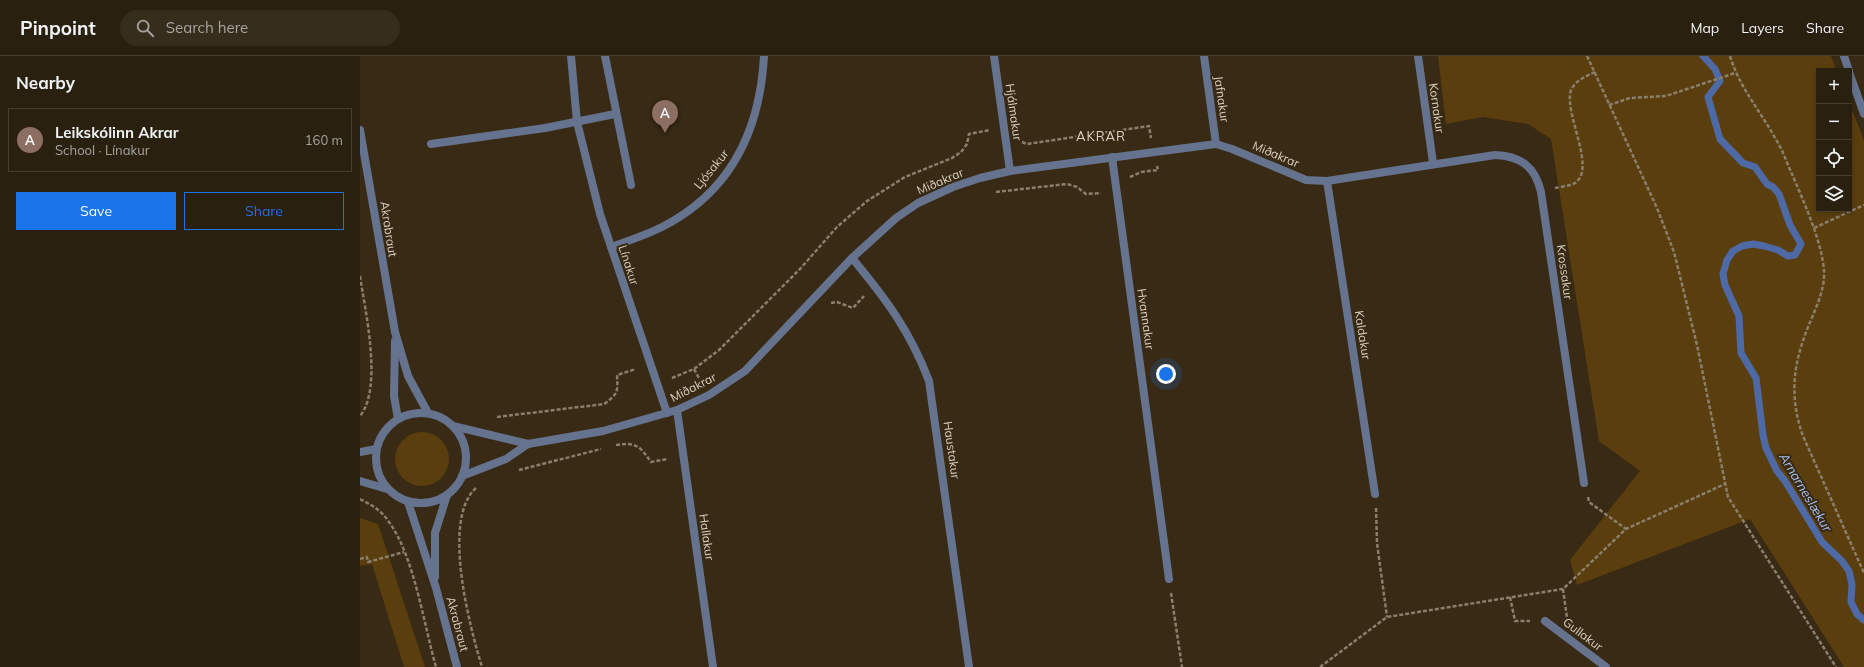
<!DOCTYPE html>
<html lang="en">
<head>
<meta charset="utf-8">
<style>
	:root { --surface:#2a200f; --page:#362d1d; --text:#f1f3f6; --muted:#a5a39e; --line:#463e2f; --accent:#1a73e8 }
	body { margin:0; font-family:Mulish,sans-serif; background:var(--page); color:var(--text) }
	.controls { position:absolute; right:12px; top:12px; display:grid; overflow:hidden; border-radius:0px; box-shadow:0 2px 6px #0003 }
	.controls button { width:36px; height:36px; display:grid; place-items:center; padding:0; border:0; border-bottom:1px solid var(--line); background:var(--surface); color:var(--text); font:20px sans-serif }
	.you { position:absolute; left:806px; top:318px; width:14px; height:14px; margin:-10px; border:3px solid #fff; border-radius:50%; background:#1a73e8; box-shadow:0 0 0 6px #1a73e833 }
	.badge { display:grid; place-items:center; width:26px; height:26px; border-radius:50%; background:var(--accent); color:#fff; font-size:13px; font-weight:700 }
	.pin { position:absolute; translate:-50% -33px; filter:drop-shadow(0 1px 2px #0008) }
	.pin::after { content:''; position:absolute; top:21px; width:14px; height:12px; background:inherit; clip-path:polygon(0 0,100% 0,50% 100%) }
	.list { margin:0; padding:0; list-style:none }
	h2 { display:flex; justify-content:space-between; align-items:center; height:52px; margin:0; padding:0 16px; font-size:17px }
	h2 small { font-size:13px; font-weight:400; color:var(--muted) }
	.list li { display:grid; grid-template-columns:26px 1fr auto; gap:12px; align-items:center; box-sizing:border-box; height:64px; margin:0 8px 8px; padding:0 8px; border:1px solid var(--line); border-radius:0px }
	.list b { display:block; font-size:15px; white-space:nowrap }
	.list p { margin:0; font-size:13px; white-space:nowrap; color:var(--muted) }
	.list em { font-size:13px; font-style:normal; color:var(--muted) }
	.actions { display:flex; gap:8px; padding:12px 16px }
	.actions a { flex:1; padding:9px 0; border:1px solid var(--accent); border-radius:0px; text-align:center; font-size:14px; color:var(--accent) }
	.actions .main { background:var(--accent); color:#fff }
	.icon { flex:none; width:22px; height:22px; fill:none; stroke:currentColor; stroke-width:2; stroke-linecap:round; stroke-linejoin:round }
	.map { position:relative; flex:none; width:1504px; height:611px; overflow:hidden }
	header { display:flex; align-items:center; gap:24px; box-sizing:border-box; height:56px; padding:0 20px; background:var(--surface); border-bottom:1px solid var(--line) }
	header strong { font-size:19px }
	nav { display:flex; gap:22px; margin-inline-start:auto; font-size:14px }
	.search { width:280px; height:36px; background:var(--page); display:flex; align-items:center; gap:10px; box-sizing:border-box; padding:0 14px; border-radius:22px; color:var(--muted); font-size:15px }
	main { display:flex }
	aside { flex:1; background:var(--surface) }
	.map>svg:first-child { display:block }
</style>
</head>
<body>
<header>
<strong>Pinpoint</strong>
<div class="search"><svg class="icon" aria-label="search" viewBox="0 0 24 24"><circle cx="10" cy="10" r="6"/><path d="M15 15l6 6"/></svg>Search here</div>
<nav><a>Map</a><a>Layers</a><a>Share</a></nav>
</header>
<main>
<aside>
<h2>Nearby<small></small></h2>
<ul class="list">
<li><span class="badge" style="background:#8d6e63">A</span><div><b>Leikskólinn Akrar</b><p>School · Línakur</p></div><em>160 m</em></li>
</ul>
<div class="actions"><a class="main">Save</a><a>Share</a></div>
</aside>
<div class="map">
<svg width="1504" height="611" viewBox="0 0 1504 611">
	<rect width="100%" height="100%" fill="#382a14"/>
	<g fill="#5a3e0e">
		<path d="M 1078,0 L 1471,0 L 1477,15 L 1459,15 L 1459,153 L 1489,153 L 1489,46 L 1504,84 L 1504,611 L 1484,611 L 1390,463 L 1217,529 L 1210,504 L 1280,415 L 1239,385 L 1191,83 L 1168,68 L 1123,61 L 1086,68 Z"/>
		<circle cx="62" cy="403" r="27"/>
		<path d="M 0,462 L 18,468 L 65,611 L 44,611 L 12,508 L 0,510 Z"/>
	</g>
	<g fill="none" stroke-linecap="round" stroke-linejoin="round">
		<path stroke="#4e6aa6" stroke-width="7" d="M 1343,0 L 1355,13 L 1360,25 L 1348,41 L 1360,83 L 1383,107 L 1395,111 L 1407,128 L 1413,131 L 1419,138 L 1430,169 L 1441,188 L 1435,199 L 1428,200 L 1418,194 L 1404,190 L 1393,188 L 1382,190 L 1373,195 L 1367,204 L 1363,218 L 1365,229 L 1379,260 L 1381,297 L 1396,322 L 1403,379 L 1406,392 L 1417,415 L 1425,425 L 1462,486 L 1482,505 L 1489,515 L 1492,529 L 1491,546 L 1497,558 L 1504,564"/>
		<g stroke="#8a7f6d" stroke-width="2.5" stroke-dasharray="4 2" stroke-linecap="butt">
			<path d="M 1227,0 L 1297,152 L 1314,196 L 1337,289 L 1368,441 L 1476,611"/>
			<path d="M 1370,0 C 1380,33 1402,57 1418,87 C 1424,97 1427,108 1432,118 C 1443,144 1463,188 1464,216 C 1465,234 1455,254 1448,271 C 1433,309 1429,340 1443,380 L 1504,517"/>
			<path d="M 1249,49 L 1270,42 L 1306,40 L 1375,17"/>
			<path d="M 662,86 L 667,88 L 789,70 L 791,82"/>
			<path d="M 770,121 L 781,116 L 798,114 L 797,110"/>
			<path d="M 1195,132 C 1201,131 1208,130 1213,128 C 1239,116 1203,57 1211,34 C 1215,25 1226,20 1235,16"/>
			<path d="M 636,136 L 707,128 L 717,131 L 726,138 L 741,137"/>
			<path d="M 1454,172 L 1504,149"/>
			<path d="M 0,220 C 5,254 23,332 0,360"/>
			<path d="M 471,247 L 477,246 L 493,252 L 504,240"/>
			<path d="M 334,313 L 341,326"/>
			<path d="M 312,322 L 334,313 L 359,294 L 440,213 L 477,171 L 507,145 L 545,121 L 592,102 L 601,96 L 607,88 L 609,78 L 630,74"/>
			<path d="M 137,361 L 244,348 C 258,338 258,336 257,319 L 276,313"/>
			<path d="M 256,389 C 276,386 280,390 291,406 L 308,403"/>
			<path d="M 159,414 L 241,393"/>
			<path d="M 116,432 C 81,463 110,572 122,611"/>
			<path d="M 1228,441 L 1229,446 L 1266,473"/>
			<path d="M 0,443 C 12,449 22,455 29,466 C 54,500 64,569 76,611"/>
			<path d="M 1016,452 L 1017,487 L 1027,561"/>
			<path d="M 0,503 L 7,501 L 8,506 L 44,496"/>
			<path d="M 1203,533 L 1207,562"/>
			<path d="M 811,537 L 822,611"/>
			<path d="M 1150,541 L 1155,565 L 1170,565"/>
			<path d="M 960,611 L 1027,561 L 1203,533 L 1266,473 L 1365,428"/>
		</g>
		<path stroke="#65738e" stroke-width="8" d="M 245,0 L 271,129"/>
		<g stroke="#65738e" stroke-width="8">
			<path d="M 211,0 L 217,66 L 240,158 L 307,357"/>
			<path d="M 634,0 L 650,115"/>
			<path d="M 844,0 L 856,88"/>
			<path d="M 1058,0 L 1073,107"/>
			<path d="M 1484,0 L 1489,15"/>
			<path d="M 1489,16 L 1504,58"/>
			<path d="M 0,74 L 35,276 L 48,320 L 68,357"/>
			<path d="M 71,88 L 185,72 L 255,58"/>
			<path d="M 752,101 L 809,523"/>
			<path d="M 967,125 L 1015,438"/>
			<path d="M 251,191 C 268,185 286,179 302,171 C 371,136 400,74 404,0"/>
			<path d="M 492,202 C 526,243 550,275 569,325 L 609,611"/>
			<path d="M 35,285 L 34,340 L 38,363"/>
			<path d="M 317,354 L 353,611"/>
			<circle cx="61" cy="402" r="45"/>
			<path d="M 93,370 L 168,388"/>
			<path d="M 0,396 L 16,393"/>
			<path d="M 102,420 L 146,403 L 168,388 L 243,375 L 317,354 L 349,339 L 385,315 L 492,202 L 536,162 L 558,147 L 593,131 L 620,122 L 650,115 L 856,88 L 872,93 L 946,124 L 967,125 L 1135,99 C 1160,100 1175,110 1181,136 L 1224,427"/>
			<path d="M 0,425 L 27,433"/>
			<path d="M 48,446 L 76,532 L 97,611"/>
			<path d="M 75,521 L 75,477 L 87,439"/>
			<path d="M 1185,565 L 1246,611"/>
		</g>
	</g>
	<g text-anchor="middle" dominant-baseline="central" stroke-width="4" stroke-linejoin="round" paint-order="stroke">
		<g font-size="12" fill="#d9d0c3" stroke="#382a14">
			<text transform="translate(862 43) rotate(82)">Jafnakur</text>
			<text transform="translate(1077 52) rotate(82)">Kornakur</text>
			<text transform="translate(654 56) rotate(82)">Hjálmakur</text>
			<text transform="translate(916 98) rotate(23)">Miðakrar</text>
			<text transform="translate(351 113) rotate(-51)">Ljósakur</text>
			<text transform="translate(580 125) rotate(-23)">Miðakrar</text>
			<text transform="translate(29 173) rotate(81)">Akrabraut</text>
			<text transform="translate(269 209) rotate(72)">Línakur</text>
			<text transform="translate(1205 216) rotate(82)">Krossakur</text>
			<text transform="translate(786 263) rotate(82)">Hvannakur</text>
			<text transform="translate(1003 279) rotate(81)">Kaldakur</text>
			<text transform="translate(333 331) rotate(-27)">Miðakrar</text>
			<text transform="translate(592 394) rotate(82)">Haustakur</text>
			<text transform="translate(347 481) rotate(82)">Hallakur</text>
			<text transform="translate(98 568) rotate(75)">Akrabraut</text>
			<text transform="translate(1223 578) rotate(37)">Gullakur</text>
		</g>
		<g font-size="13" letter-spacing="1" fill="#d9d0c3" stroke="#382a14">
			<text x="741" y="80">AKRAR</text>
		</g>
		<g font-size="13" font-style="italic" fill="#a8c2f5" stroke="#382a14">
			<text transform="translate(1446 436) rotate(59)">Arnarneslækur</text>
		</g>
	</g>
</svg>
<div class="controls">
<button>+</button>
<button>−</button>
<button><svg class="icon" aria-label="locate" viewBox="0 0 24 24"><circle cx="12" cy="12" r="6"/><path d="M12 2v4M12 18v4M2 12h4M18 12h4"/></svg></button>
<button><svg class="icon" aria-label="layers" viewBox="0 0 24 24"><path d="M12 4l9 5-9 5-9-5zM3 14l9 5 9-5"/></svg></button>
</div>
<div class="you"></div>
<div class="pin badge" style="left:305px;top:77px;background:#8d6e63">A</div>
</div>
</main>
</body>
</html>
